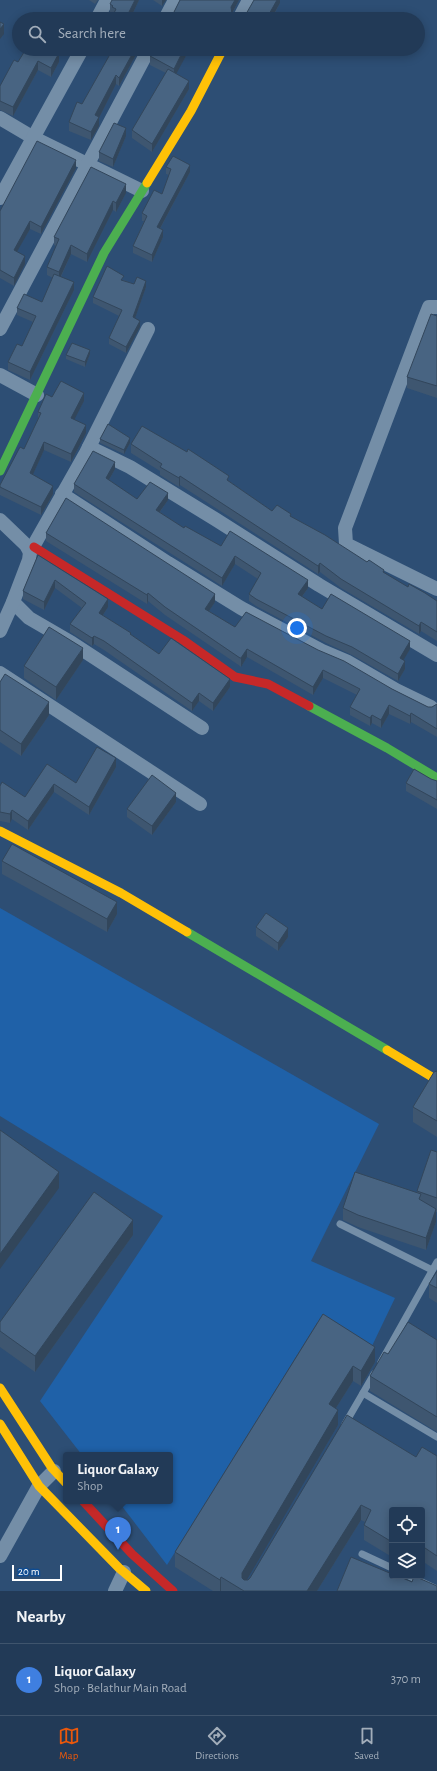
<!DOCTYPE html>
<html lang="en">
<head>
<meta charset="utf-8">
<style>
	:root { --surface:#223a57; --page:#2e4561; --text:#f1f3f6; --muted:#a2adba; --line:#3f546d; --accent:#ea580c }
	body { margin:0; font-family:"Alegreya Sans",sans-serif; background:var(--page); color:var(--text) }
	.controls { position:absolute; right:12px; bottom:12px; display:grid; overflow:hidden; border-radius:4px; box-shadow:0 2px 10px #0003 }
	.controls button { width:36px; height:36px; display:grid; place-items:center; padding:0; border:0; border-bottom:1px solid var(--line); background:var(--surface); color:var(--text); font:20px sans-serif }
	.scale { position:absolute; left:12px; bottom:10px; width:50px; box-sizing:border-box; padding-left:4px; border:2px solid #fff; border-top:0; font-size:11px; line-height:14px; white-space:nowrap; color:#fff; -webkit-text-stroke:3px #0f4c92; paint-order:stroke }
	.you { position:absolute; left:297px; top:628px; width:14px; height:14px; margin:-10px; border:3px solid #fff; border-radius:50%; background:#1a73e8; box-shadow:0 0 0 6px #1a73e833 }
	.badge { display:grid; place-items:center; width:26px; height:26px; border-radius:50%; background:var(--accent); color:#fff; font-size:13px; font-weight:700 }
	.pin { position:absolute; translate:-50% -33px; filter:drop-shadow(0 1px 2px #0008) }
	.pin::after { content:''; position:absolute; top:21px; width:14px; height:12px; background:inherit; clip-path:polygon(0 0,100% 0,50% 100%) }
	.popup { position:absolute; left:63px; top:1452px; width:110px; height:52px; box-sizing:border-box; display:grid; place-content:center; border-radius:4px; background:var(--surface); filter:drop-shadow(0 1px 3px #0005); font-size:13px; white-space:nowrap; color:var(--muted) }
	.popup b { font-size:15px; color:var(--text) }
	.popup::after { content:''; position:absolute; left:50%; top:100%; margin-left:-8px; border:8px solid transparent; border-top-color:var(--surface) }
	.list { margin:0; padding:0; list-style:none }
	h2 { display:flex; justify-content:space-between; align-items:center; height:52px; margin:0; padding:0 16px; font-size:17px }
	h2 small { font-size:13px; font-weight:400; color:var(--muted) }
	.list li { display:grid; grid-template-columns:26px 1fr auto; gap:12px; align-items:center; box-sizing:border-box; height:72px; padding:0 16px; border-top:1px solid var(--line) }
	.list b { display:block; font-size:15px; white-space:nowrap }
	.list p { margin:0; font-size:13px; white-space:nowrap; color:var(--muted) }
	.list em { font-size:13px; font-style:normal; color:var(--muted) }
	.icon { flex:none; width:22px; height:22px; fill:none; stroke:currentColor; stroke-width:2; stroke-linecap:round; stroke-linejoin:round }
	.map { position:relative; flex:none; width:437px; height:1591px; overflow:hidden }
	.search { position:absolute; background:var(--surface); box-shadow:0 2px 10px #0003; left:12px; right:12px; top:12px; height:44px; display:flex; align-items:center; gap:10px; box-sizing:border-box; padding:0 14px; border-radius:22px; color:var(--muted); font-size:15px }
	.sheet { height:124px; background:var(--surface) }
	nav { display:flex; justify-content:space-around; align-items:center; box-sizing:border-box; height:56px; border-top:1px solid var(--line); background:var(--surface); font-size:11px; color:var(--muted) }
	nav a { display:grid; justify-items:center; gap:2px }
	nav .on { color:var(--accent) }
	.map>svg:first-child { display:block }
</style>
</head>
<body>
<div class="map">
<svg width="437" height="1591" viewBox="0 0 437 1591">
	<rect width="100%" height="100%" fill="#2d4e74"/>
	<path fill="#1f61a8" d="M 0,908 L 379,1124 L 311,1261 L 395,1298 L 371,1348 L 317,1323 L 167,1565 L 118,1501 L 170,1501 L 170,1455 L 82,1455 L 40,1401 L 163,1216 L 0,1116 Z"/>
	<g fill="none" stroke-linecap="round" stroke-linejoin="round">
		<g stroke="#748ea7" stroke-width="7">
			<path d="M 340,1224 L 432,1270"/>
			<path d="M 381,1362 L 437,1262"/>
			<path d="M 363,1393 L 437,1437"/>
			<path d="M 345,1424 L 374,1374"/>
			<path d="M 362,1554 L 392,1568"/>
			<path d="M 409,1576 L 437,1589"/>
		</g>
		<g stroke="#748ea7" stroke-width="14">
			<path d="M 97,19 L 107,0"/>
			<path d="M 165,19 L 175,0"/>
			<path d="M 239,19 L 249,0"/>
			<path d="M 0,118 L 32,137 L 142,191"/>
			<path d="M 0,198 L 82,49"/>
			<path d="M 437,307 L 429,307 L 425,317 L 345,528 L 346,544 L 437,589"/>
			<path d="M 0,329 L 149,49"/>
			<path d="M 0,375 L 37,395"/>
			<path d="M 89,447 L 130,467 L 215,519 L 319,585 L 437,655"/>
			<path d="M 62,494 L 168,563 L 241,608 L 322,651 L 348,662 L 396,690 L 431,707"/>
			<path d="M 0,520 L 26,545 L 30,552"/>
			<path d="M 13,602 L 29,618 L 72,643 L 202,728"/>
			<path d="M 0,631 L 13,602 L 29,560 L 30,552 L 86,453 L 148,329"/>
			<path d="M 0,673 L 200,804"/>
			<path d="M 0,1556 L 39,1486 L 54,1471"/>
			<path d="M 115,1591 L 124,1572"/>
		</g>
		<g stroke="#4caf50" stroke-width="9">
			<path d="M 0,471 L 104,253 L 147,183"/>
			<path d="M 309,706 L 387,748 L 437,778"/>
			<path d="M 187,932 L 387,1050"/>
		</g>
		<g stroke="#ffc107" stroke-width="9">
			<path d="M 147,183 L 191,111 L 223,49"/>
			<path d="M 0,831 L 121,893 L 187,932"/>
			<path d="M 387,1050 L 432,1077"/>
			<path d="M 0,1388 L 52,1468 L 66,1483"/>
			<path d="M 0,1424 L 39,1486 L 119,1568 L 146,1591"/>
		</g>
		<g stroke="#c62828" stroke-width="9">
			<path d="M 34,547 L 183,640 L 235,677 L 268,684 L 309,706"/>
			<path d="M 83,1501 L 132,1554 L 173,1591"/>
		</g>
	</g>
	<g fill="#3e5670">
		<path d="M 89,0 L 98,0 L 95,4 Z"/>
		<path d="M 139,0 L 130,19 L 111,19 L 112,16 L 112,14 L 110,13 L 110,4 Z"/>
		<path d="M 153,0 L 166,0 L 162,6 Z"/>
		<path d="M 180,0 L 239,0 L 232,14 L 239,19 L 280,0 L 280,3 L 272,19 L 164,19 L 169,18 L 173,14 Z"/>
		<path d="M 26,49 L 59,62 L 51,77 L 38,70 L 13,116 L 0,110 L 0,86 L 18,62 Z"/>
		<path d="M 108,49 L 139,49 L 119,86 L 116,84 L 99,118 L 99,126 L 91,140 L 69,131 L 69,122 L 82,104 L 112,51 Z"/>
		<path d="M 187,49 L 187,54 L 176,73 L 189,89 L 152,152 L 132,138 L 132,130 L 166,73 L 150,65 L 150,56 Z"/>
		<path d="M 126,136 L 113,167 L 99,161 L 99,152 Z"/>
		<path d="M 166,167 L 190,172 L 160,229 L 163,237 L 152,262 L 133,253 L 133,246 L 144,221 L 142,221 L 142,213 L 162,194 L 169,175 L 166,174 Z"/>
		<path d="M 76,168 L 41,234 L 30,229 L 17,251 L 25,264 L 14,286 L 0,278 L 0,211 Z"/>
		<path d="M 126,193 L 116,212 L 113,210 L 87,262 L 71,254 L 61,277 L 74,290 L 30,380 L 8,370 L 8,362 L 22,346 L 33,322 L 17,315 L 17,308 L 42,302 L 53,278 L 47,275 L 47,267 L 56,246 L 54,245 L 54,237 Z"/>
		<path d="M 124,280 L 134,284 L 146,287 L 135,318 L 140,327 L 126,353 L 109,344 L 109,338 L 119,316 L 93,303 L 93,297 Z"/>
		<path d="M 437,316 L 437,398 L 407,388 L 407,377 Z"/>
		<path d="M 90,354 L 85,367 L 66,359 L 66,355 Z"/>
		<path d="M 52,397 L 84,401 L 74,419 L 86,433 L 71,462 L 44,450 L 33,474 L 53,494 L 41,515 L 0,495 L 0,485 L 24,449 L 38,419 L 38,412 Z"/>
		<path d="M 100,439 L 130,443 L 124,454 L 100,443 Z"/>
		<path d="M 131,444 L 229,481 L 272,511 L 291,517 L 408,587 L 437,601 L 437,641 L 421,631 L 419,634 L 341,588 L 320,572 L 318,574 L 180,485 L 179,487 L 160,475 L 160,471 L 131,453 Z"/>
		<path d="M 115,469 L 109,480 L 137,499 L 168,500 L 160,512 L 184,528 L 308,588 L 302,597 L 322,609 L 410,649 L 403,660 L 405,669 L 398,681 L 352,655 L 326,643 L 256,606 L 249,601 L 249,594 L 258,579 L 235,564 L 222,586 L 74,492 L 74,484 Z"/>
		<path d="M 46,533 L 215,602 L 209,611 L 235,627 L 392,689 L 428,707 L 432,707 L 437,704 L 437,737 L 411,722 L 410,724 L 389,714 L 381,728 L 372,723 L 370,726 L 350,715 L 350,707 L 357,695 L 323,678 L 313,695 L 247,657 L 241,667 L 240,666 L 165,615 L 148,601 L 147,604 L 46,541 Z"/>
		<path d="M 38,555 L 108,607 L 103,615 L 159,654 L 230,687 L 213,711 L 199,701 L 192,711 L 104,650 L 94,644 L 92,646 L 70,632 L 70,624 L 82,608 L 55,588 L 44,610 L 23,599 L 23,591 Z"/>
		<path d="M 83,660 L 56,700 L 24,678 L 24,666 Z"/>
		<path d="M 0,682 L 49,715 L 21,756 L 0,742 Z"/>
		<path d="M 47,764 L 76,783 L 116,767 L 89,815 L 54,792 L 28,830 L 12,819 L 10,823 L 0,821 L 0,786 L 25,797 Z"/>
		<path d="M 431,779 L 437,781 L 437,809 L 406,791 L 406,783 Z"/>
		<path d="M 176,802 L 152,835 L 127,817 L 127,809 Z"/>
		<path d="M 2,861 L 117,914 L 107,932 L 2,874 Z"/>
		<path d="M 256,927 L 288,937 L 278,951 L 256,936 Z"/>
		<path d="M 437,1071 L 437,1137 L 413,1122 L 413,1107 Z"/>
		<path d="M 437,1152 L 437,1212 L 436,1212 L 436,1222 L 426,1250 L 358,1227 L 343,1220 L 343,1208 L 417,1193 L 417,1191 Z"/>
		<path d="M 133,1235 L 35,1372 L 0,1347 L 0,1322 Z"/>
		<path d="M 437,1271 L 437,1303 L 429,1298 L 429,1284 Z"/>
		<path d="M 323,1314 L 375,1362 L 361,1386 L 353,1381 L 336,1408 L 338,1425 L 246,1580 L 248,1580 L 416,1457 L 437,1456 L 437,1571 L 422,1561 L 422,1510 L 392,1510 L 392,1557 L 364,1540 L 364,1525 L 365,1522 L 361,1520 L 317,1591 L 213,1591 L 175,1567 L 175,1552 Z"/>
		<path d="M 437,1340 L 437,1432 L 370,1391 L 370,1376 L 388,1354 Z"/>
	</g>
	<g fill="#32465b">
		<path d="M 135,0 L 139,0 L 130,19 L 126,19 Z"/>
		<path d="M 162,0 L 166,0 L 162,6 Z"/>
		<path d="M 235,0 L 239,0 L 231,15 L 231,7 Z"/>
		<path d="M 277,0 L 280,0 L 280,3 L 271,19 L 268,16 Z"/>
		<path d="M 4,24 L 4,34 L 0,39 L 0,29 Z"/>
		<path d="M 135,49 L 139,49 L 119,86 L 119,78 Z"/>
		<path d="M 184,49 L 187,49 L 187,54 L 174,78 L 174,69 Z"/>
		<path d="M 59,53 L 59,62 L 51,77 L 51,68 Z"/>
		<path d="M 38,61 L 38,70 L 13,116 L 13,107 Z"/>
		<path d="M 116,75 L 116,84 L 99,118 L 99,126 L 91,140 L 91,132 L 95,115 Z"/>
		<path d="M 189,81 L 189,89 L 152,152 L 152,144 Z"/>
		<path d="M 126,128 L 126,136 L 113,167 L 113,159 Z"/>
		<path d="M 76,160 L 76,168 L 41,234 L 41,227 Z"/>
		<path d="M 190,165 L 190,172 L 157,234 L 157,227 Z"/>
		<path d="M 126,184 L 126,193 L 116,212 L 116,203 Z"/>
		<path d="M 113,201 L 113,210 L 87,262 L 87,254 Z"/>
		<path d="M 30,221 L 30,229 L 14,257 L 14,250 Z"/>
		<path d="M 163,230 L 163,237 L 152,262 L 152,255 Z"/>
		<path d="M 71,245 L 71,254 L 59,280 L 59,272 Z"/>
		<path d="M 25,256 L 25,264 L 14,286 L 14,278 Z"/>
		<path d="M 146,281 L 146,287 L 133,324 L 133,317 Z"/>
		<path d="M 74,282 L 74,290 L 30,380 L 30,372 Z"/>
		<path d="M 140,321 L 140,327 L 126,353 L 126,347 Z"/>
		<path d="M 90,350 L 90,354 L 85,367 L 85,362 Z"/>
		<path d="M 84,393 L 84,401 L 71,426 L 71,418 Z"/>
		<path d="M 86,425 L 86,433 L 71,462 L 71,454 Z"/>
		<path d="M 130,438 L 130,443 L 124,454 L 124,450 Z"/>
		<path d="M 44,442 L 44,450 L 30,481 L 30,473 Z"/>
		<path d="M 115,462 L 115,469 L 106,485 L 106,478 Z"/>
		<path d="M 180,476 L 180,485 L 179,487 L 179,478 Z"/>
		<path d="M 53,486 L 53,494 L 41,515 L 41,507 Z"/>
		<path d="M 168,493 L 168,500 L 156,517 L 156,510 Z"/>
		<path d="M 235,556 L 235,564 L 222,586 L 222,578 Z"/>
		<path d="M 320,563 L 320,572 L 318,574 L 318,566 Z"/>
		<path d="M 55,580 L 55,588 L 44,610 L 44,602 Z"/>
		<path d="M 308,580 L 308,588 L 298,602 L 298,594 Z"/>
		<path d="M 148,593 L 148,601 L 147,604 L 147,595 Z"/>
		<path d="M 215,594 L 215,602 L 205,617 L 205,609 Z"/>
		<path d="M 108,599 L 108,607 L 99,621 L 99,613 Z"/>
		<path d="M 421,622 L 421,631 L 419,634 L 419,626 Z"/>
		<path d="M 94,636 L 94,644 L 92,646 L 92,638 Z"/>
		<path d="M 410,641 L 410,649 L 400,666 L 400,658 Z"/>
		<path d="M 83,648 L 83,660 L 56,700 L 56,687 Z"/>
		<path d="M 247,649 L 247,657 L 241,667 L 241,658 Z"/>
		<path d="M 405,661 L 405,669 L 398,681 L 398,674 Z"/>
		<path d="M 323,670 L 323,678 L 313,695 L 313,687 Z"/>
		<path d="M 230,679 L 230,687 L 213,711 L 213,703 Z"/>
		<path d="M 199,693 L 199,701 L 192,711 L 192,703 Z"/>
		<path d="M 49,702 L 49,715 L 21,756 L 21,744 Z"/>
		<path d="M 389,705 L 389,714 L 381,728 L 381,720 Z"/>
		<path d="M 411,713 L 411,722 L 410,724 L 410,716 Z"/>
		<path d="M 372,715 L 372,723 L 370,726 L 370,718 Z"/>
		<path d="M 116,758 L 116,767 L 89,815 L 89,807 Z"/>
		<path d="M 54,784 L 54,792 L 28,830 L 28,821 Z"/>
		<path d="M 176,793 L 176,802 L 152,835 L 152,826 Z"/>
		<path d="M 12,810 L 12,819 L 10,823 L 10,814 Z"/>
		<path d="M 117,902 L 117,914 L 107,932 L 107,919 Z"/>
		<path d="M 288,928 L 288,937 L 278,951 L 278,943 Z"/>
		<path d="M 59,1172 L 59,1188 L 0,1269 L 0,1254 Z"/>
		<path d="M 436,1209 L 436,1222 L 426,1250 L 426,1238 Z"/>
		<path d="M 133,1220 L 133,1235 L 35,1372 L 35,1356 Z"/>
		<path d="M 375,1347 L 375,1362 L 361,1386 L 361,1371 Z"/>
		<path d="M 353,1366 L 353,1381 L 329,1419 L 329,1404 Z"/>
		<path d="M 338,1410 L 338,1425 L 242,1588 L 242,1591 L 242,1573 Z"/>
		<path d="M 361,1505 L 361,1520 L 317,1591 L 307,1591 Z"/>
		<path d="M 221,1577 L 221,1591 L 220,1591 L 220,1580 Z"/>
	</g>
	<g fill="#486482" stroke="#32465b">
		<path d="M 112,0 L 135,0 L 126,18 L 128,19 L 111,19 L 116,9 L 112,7 L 113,6 L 110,4 Z"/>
		<path d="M 180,0 L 235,0 L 231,7 L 232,14 L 239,19 L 246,14 L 254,0 L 277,0 L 268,16 L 272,19 L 205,19 L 196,14 L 193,19 L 164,19 L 169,18 L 173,14 Z"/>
		<path d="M 0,22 L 4,24 L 0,29 Z"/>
		<path d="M 26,49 L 52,49 L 59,53 L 51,68 L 38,61 L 13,107 L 0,101 L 0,86 L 14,60 L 18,62 Z"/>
		<path d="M 113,49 L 135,49 L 119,78 L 116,75 L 95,115 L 99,117 L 91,132 L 69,122 L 77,102 L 82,104 Z"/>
		<path d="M 153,49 L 184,49 L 174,69 L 150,56 Z"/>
		<path d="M 168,69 L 189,81 L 152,144 L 132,130 Z"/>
		<path d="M 114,123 L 126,128 L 113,159 L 99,152 Z"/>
		<path d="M 37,141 L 76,160 L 41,227 L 30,221 L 14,250 L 25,256 L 14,278 L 0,270 L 0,211 Z"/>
		<path d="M 173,156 L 190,165 L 157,227 L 163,230 L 152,255 L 133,246 L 147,216 L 142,213 L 154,190 L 162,194 L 171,169 L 166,167 Z"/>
		<path d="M 91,167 L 126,184 L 116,203 L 113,201 L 87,254 L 71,245 L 59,272 L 47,267 L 59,239 L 54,237 Z"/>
		<path d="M 107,266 L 124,276 L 121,280 L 134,284 L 137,277 L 146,281 L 133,317 L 140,321 L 126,347 L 109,338 L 122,310 L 93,297 Z"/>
		<path d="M 54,274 L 74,282 L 30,372 L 8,362 L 17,344 L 22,346 L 36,316 L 17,308 L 24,294 L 42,302 Z"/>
		<path d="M 431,314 L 437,316 L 437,386 L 407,377 Z"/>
		<path d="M 72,343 L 90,350 L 85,362 L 66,355 Z"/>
		<path d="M 61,381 L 84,393 L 71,418 L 86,425 L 71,454 L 44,442 L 30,473 L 53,486 L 41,507 L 0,487 L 0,485 L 20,447 L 24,449 L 41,413 L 38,412 L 46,394 L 52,397 Z"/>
		<path d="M 108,424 L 130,438 L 124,450 L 100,439 Z"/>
		<path d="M 142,426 L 187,452 L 188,449 L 229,476 L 227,480 L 272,511 L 277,505 L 291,514 L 290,516 L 325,535 L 367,562 L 369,560 L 384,570 L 383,572 L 408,587 L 409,584 L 425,593 L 437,601 L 437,632 L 421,622 L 419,626 L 341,579 L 320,563 L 318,566 L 180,476 L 179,478 L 160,467 L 162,464 L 131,444 Z"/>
		<path d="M 93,451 L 115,462 L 106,478 L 137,499 L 150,482 L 168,493 L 156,510 L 184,528 L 185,526 L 221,546 L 230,531 L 308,580 L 298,594 L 322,609 L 331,594 L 410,641 L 400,658 L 405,661 L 398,674 L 352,647 L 326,636 L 256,599 L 249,594 L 261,573 L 235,556 L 222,578 L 74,484 Z"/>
		<path d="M 66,498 L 215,594 L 205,609 L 235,627 L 246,612 L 318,650 L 344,661 L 392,689 L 428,707 L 432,707 L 437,704 L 437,729 L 411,713 L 410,716 L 389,705 L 381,720 L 372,715 L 370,718 L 350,707 L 360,689 L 323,670 L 313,687 L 247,649 L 241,658 L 240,658 L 165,607 L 148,593 L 147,595 L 46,533 Z"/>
		<path d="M 38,555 L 108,599 L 99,613 L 131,633 L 130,634 L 159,654 L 171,638 L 230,679 L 213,703 L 199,693 L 192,703 L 104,641 L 94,636 L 92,638 L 70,624 L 86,603 L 55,580 L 44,602 L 23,591 Z"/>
		<path d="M 49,627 L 83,648 L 56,687 L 24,666 Z"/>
		<path d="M 5,674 L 49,702 L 21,744 L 0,730 L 0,682 Z"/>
		<path d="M 97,747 L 116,758 L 89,807 L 54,784 L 28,821 L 12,810 L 10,814 L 0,812 L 0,786 L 2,782 L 25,797 L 47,764 L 76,783 Z"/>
		<path d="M 414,769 L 431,779 L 437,781 L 437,800 L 406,783 Z"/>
		<path d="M 152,775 L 176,793 L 152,826 L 127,809 Z"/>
		<path d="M 12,844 L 117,902 L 107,919 L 2,861 Z"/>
		<path d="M 266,913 L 288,928 L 278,943 L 256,927 Z"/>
		<path d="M 437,1071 L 437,1121 L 413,1107 L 434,1072 Z"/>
		<path d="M 0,1130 L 59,1172 L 0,1254 Z"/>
		<path d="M 431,1150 L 437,1152 L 437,1198 L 417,1191 Z"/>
		<path d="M 355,1172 L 421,1194 L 419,1199 L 436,1209 L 426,1238 L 358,1215 L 343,1208 Z"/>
		<path d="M 94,1192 L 133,1220 L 35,1356 L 0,1331 L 0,1322 Z"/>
		<path d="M 437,1271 L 437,1288 L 429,1284 Z"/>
		<path d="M 323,1314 L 375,1347 L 361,1371 L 353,1366 L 329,1404 L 338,1410 L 242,1573 L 242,1578 L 244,1580 L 248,1580 L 250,1578 L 347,1415 L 416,1457 L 422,1447 L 437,1456 L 437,1556 L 422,1546 L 422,1510 L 392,1510 L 392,1542 L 364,1525 L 371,1510 L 361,1505 L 307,1591 L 244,1591 L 221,1577 L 220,1580 L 175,1552 Z"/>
		<path d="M 408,1322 L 437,1340 L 437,1417 L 370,1376 L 384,1352 L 388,1354 Z"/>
		<path d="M 351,1557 L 392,1574 L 392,1576 L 398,1576 L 412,1582 L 414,1576 L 437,1586 L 437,1591 L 337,1591 Z"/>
	</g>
</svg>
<div class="controls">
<button><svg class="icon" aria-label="locate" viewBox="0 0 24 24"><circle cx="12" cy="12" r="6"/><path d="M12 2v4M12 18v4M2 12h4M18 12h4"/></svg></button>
<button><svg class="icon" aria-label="layers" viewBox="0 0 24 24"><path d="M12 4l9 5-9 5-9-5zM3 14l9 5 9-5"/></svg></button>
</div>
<div class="scale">20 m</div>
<div class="you"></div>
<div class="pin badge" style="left:118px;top:1550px;background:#3f7fe0">1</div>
<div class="popup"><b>Liquor Galaxy</b>Shop</div>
<div class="search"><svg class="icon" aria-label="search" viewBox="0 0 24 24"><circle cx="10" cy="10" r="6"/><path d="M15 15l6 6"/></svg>Search here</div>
</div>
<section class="sheet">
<h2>Nearby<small></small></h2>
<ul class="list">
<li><span class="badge" style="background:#3f7fe0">1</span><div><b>Liquor Galaxy</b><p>Shop · Belathur Main Road</p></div><em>370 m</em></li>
</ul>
</section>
<nav>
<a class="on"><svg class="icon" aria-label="map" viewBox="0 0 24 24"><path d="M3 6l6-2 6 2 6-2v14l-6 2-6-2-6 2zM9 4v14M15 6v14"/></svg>Map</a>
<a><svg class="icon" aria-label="directions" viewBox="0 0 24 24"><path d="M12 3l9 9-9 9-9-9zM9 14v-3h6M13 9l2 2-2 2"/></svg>Directions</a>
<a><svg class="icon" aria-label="saved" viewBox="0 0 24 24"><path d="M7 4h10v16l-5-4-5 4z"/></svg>Saved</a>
</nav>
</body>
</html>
